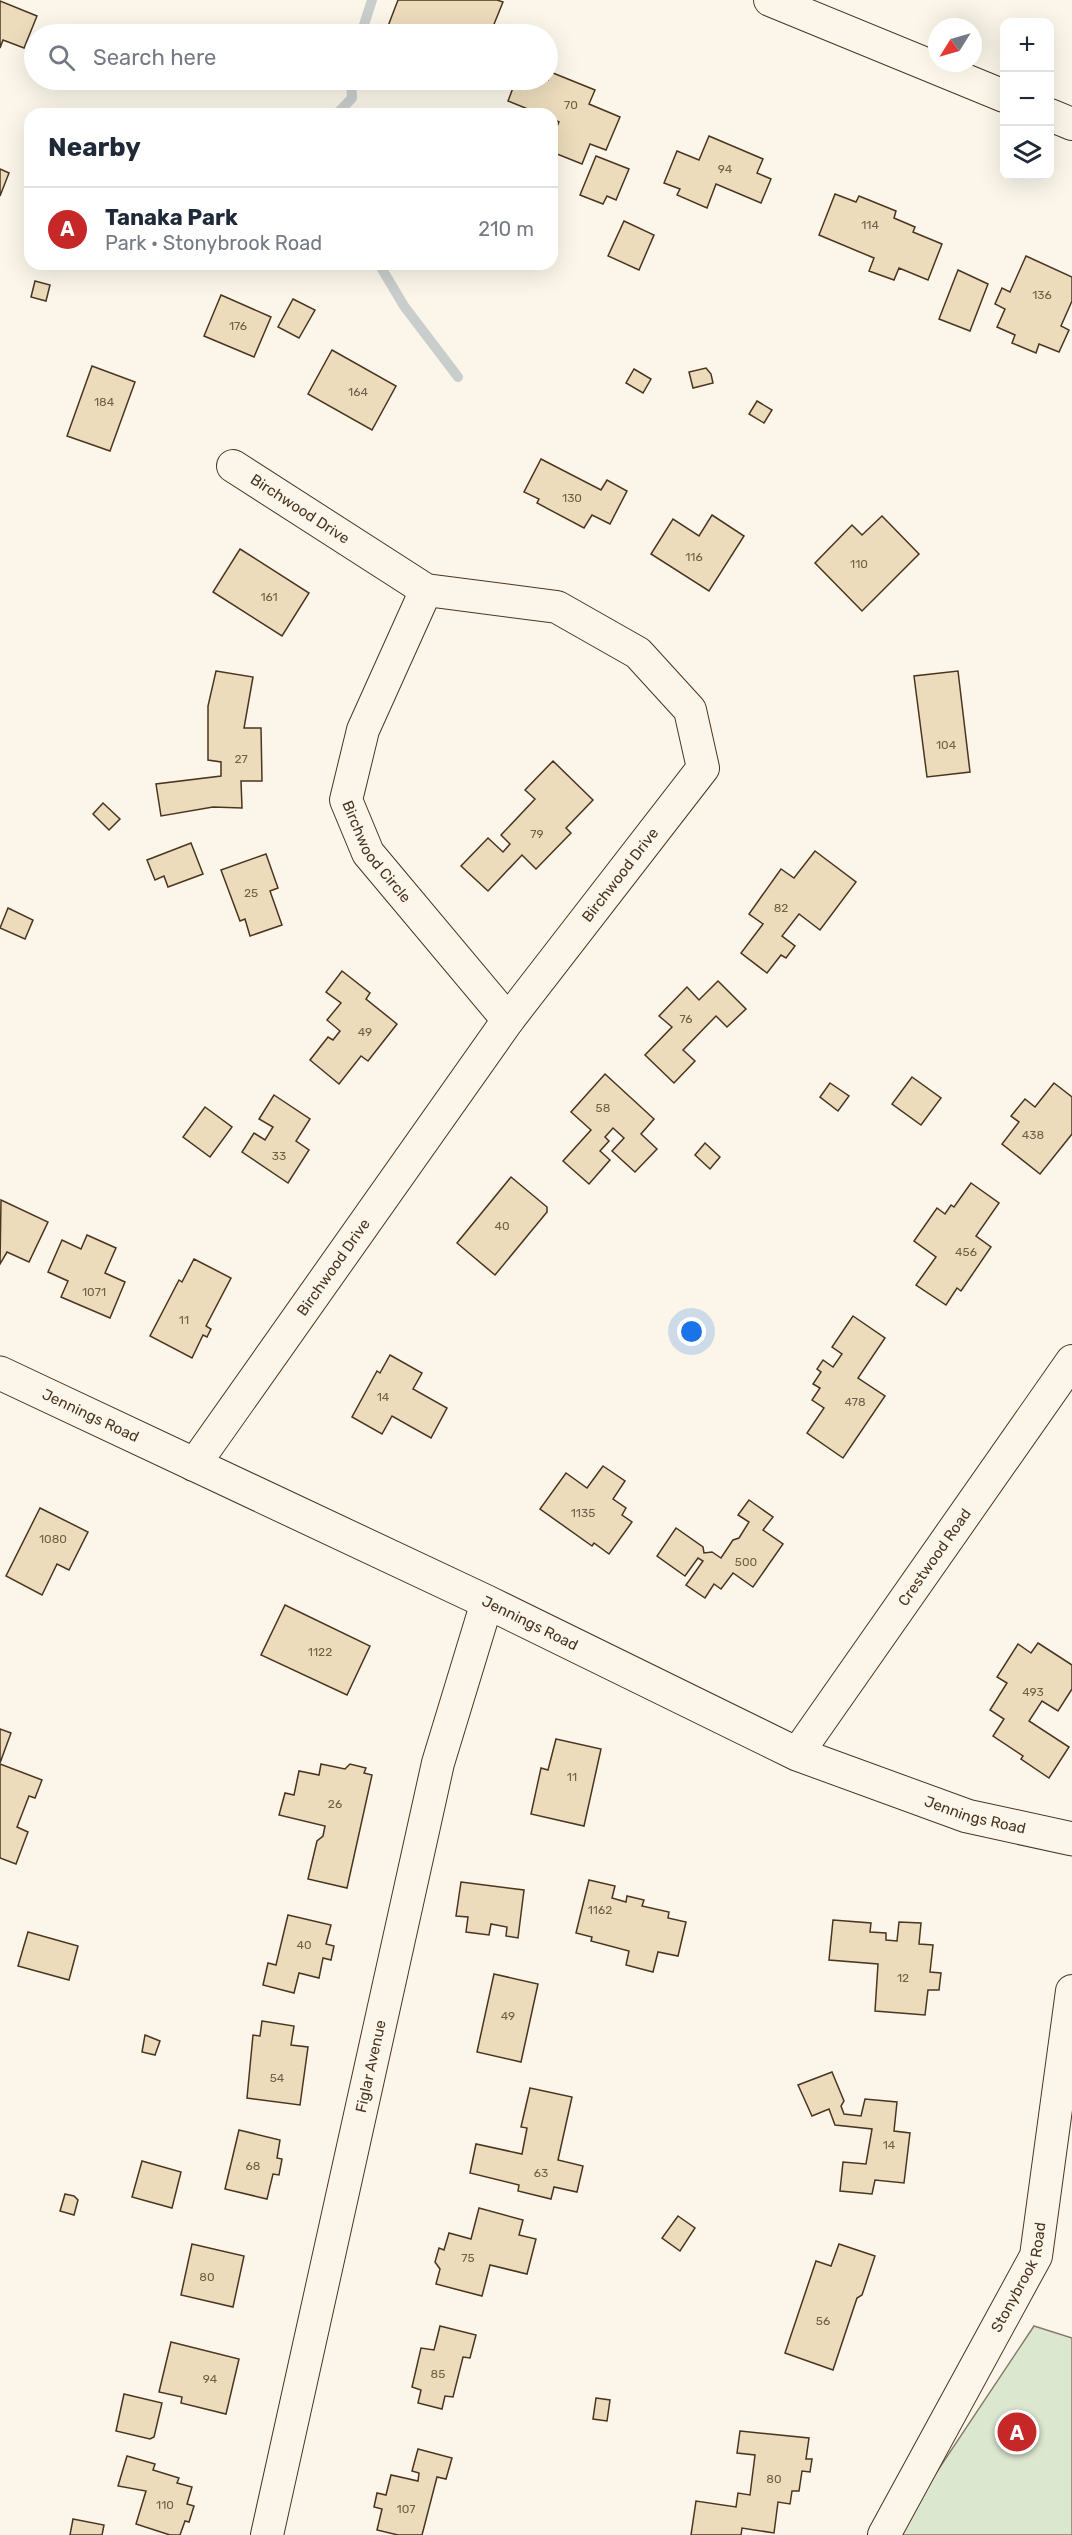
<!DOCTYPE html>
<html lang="en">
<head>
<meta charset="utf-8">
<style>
	:root { --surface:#fff; --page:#f6f6f7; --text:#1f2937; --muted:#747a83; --line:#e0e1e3; --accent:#c62828 }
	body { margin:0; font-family:Rubik,sans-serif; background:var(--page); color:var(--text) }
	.controls { position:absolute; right:18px; top:18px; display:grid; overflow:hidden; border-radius:12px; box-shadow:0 6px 24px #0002 }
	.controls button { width:54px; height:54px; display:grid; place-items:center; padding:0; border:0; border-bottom:2px solid var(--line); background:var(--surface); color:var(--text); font:30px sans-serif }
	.compass { position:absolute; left:928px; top:18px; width:54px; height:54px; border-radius:50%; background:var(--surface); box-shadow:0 6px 24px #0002; rotate:233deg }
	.you { position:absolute; left:692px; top:1332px; width:21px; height:21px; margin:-15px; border:4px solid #fff; border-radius:50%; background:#1a73e8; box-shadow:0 0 0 9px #1a73e833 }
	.badge { display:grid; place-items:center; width:39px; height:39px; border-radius:50%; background:var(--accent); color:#fff; font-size:20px; font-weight:700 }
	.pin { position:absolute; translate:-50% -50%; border:3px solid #fff; box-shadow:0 2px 6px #0006 }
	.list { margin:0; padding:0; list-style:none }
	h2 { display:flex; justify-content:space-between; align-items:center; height:78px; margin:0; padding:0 24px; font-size:26px }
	h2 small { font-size:20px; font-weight:400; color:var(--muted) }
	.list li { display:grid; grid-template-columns:39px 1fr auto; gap:18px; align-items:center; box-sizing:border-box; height:84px; padding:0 24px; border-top:2px solid var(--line) }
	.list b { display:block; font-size:22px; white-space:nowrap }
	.list p { margin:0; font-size:20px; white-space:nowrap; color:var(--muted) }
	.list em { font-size:20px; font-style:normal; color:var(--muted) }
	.icon { flex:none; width:33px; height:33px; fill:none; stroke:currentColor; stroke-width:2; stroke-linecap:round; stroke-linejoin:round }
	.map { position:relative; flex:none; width:1072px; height:2535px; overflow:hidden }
	.search { position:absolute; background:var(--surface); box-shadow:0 6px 24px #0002; left:24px; top:24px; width:534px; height:66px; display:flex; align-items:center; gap:15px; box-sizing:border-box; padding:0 21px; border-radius:33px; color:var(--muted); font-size:22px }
	.panel { position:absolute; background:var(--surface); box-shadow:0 6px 24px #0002; left:24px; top:108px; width:534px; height:162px; border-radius:18px }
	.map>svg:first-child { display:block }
</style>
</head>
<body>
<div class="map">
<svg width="1072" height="2535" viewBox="0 0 1072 2535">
	<rect width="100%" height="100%" fill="#fbf6e9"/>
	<path fill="#dce7d0" stroke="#887966" stroke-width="1.5" d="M 1034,2326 L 1072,2338 L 1072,2535 L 898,2535 L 900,2527 Z"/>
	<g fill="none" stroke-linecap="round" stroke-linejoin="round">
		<g stroke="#c9cecd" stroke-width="10">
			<path d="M 361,34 L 372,0"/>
			<path d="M 337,114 L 352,98 L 351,80"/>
			<path d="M 379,264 L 404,306 L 458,377"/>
		</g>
	</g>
	<g fill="#ecdcbc" stroke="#4a3520" stroke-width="1.5">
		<path d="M 398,0 L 497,0 L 503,2 L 490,34 L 437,34 L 415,26 L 412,34 L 385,34 Z"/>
		<path d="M 0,1 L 37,16 L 24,48 L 3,40 L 0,48 Z"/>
		<path d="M 548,71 L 595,90 L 589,104 L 620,117 L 606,150 L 590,144 L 582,164 L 552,152 L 552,138 L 559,122 L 552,119 L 552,114 L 540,114 L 508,101 L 516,80 L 548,80 Z"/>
		<path d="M 709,136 L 763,159 L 757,173 L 771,179 L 761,203 L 716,184 L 707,208 L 677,195 L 680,189 L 664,183 L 677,151 L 699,160 Z"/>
		<path d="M 596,156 L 629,169 L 616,200 L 607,196 L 603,204 L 580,195 Z"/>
		<path d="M 0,169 L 9,173 L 0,196 Z"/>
		<path d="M 835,194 L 856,202 L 859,196 L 896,211 L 894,218 L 915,227 L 913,232 L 942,244 L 928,280 L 899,268 L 894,280 L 869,271 L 874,258 L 819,235 Z"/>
		<path d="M 624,221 L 654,235 L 639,270 L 608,256 Z"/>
		<path d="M 1026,256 L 1072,277 L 1072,301 L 1061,326 L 1069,330 L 1059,352 L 1039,344 L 1036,353 L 1012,343 L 1015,335 L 997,327 L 1005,309 L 995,304 L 1002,288 L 1010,292 Z"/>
		<path d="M 958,270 L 988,284 L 970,331 L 939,319 Z"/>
		<path d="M 35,281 L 50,285 L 46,301 L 31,297 Z"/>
		<path d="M 221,295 L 271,317 L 254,357 L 204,336 Z"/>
		<path d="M 293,299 L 315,310 L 299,338 L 278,327 Z"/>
		<path d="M 332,350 L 396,386 L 372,430 L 308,394 Z"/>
		<path d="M 92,366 L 135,382 L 110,451 L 67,436 Z"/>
		<path d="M 706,368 L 711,374 L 713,383 L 693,388 L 689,372 Z"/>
		<path d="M 634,369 L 651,379 L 643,393 L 626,383 Z"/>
		<path d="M 757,401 L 772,410 L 764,423 L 749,414 Z"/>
		<path d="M 541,459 L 601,490 L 607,480 L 627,491 L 610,524 L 592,515 L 584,528 L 537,503 L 539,499 L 524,492 Z"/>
		<path d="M 712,515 L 744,536 L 709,591 L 651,554 L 673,519 L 699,536 Z"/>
		<path d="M 882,516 L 919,554 L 862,611 L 815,563 L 852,525 L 862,535 Z"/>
		<path d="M 240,549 L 309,593 L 282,636 L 213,592 Z"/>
		<path d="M 216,671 L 253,677 L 244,728 L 261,728 L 262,781 L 241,781 L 242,808 L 213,807 L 161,816 L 156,784 L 221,776 L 221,762 L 208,760 L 208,706 Z"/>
		<path d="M 958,671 L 970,772 L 927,777 L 914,676 Z"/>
		<path d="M 553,761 L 593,800 L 566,828 L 571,833 L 536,869 L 522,855 L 488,891 L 461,866 L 488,838 L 503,852 L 510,844 L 501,835 L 535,799 L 525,790 Z"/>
		<path d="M 103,803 L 120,819 L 109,830 L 93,814 Z"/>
		<path d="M 191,843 L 203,874 L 168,887 L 164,876 L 155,880 L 147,860 Z"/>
		<path d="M 815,851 L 856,882 L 820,930 L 799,914 L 782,936 L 795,946 L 786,958 L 781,955 L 767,973 L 741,953 L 763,924 L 749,914 L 781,869 L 794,878 Z"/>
		<path d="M 266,854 L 278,888 L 270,891 L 282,925 L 250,936 L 245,919 L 240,921 L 221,870 Z"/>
		<path d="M 8,908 L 33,920 L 25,939 L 0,928 Z"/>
		<path d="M 342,971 L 370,993 L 366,999 L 397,1024 L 368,1061 L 361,1056 L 339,1084 L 310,1060 L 328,1037 L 333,1040 L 340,1031 L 327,1020 L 341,1003 L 326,992 Z"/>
		<path d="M 718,981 L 746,1009 L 727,1027 L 716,1016 L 683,1050 L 695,1061 L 674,1083 L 645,1055 L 672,1027 L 659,1016 L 687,987 L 699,1000 Z"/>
		<path d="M 605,1074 L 654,1119 L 641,1134 L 657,1149 L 635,1172 L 612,1151 L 624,1138 L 613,1128 L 605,1137 L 609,1141 L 600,1151 L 610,1160 L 589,1184 L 563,1161 L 591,1130 L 571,1112 Z"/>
		<path d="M 912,1077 L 941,1098 L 921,1125 L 892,1104 Z"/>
		<path d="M 830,1083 L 849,1096 L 838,1111 L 820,1097 Z"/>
		<path d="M 1054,1083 L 1072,1097 L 1072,1134 L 1040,1174 L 1002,1144 L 1019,1122 L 1011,1116 L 1025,1099 L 1035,1107 Z"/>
		<path d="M 274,1095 L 310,1119 L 296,1141 L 309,1150 L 288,1183 L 242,1152 L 254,1133 L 265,1140 L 273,1127 L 259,1119 Z"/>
		<path d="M 205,1107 L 232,1127 L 210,1157 L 183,1137 Z"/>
		<path d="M 705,1143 L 720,1157 L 710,1169 L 695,1155 Z"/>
		<path d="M 511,1177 L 547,1207 L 547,1212 L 495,1275 L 457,1243 Z"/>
		<path d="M 971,1183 L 999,1203 L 976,1236 L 991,1247 L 961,1291 L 957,1288 L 946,1305 L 916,1285 L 936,1257 L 914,1241 L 937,1208 L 945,1214 L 951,1205 L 954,1207 Z"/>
		<path d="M 1,1200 L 48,1222 L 29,1262 L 7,1252 L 0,1264 Z"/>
		<path d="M 87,1235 L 116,1248 L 105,1273 L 125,1282 L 110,1318 L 61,1297 L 68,1281 L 48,1272 L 62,1240 L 81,1249 Z"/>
		<path d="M 194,1259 L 231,1278 L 206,1326 L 211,1329 L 207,1337 L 203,1335 L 192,1358 L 150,1336 L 179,1280 L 182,1282 Z"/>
		<path d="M 853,1316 L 885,1338 L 858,1378 L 885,1396 L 843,1458 L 807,1433 L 824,1408 L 812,1400 L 820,1388 L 813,1384 L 821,1372 L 817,1369 L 823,1360 L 833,1367 L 842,1354 L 832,1347 Z"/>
		<path d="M 390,1355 L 422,1373 L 413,1389 L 447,1408 L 431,1438 L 392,1416 L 382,1434 L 352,1417 L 377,1371 L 380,1373 Z"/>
		<path d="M 603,1466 L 625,1481 L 613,1499 L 626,1508 L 622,1515 L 632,1522 L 609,1554 L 594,1543 L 592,1546 L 540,1509 L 566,1473 L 587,1488 Z"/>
		<path d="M 749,1500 L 773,1517 L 763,1530 L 783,1544 L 753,1587 L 733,1573 L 721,1589 L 714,1584 L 705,1598 L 686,1585 L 703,1561 L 698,1558 L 685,1576 L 657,1556 L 676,1528 L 703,1547 L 704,1553 L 712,1552 L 721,1558 L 733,1540 L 739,1538 L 749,1522 L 738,1515 Z"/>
		<path d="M 40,1508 L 88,1532 L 69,1570 L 57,1564 L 42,1595 L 6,1576 Z"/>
		<path d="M 285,1605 L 370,1646 L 347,1695 L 261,1655 Z"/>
		<path d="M 1038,1643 L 1072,1665 L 1072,1689 L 1058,1711 L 1042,1701 L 1029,1721 L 1069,1747 L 1049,1778 L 1021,1759 L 1023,1756 L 993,1736 L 1004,1719 L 990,1710 L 1007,1683 L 997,1677 L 1018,1644 L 1031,1653 Z"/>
		<path d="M 0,1729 L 11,1733 L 0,1763 Z"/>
		<path d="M 556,1739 L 601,1749 L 584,1826 L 531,1814 L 541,1768 L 548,1770 Z"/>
		<path d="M 0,1764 L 42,1780 L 35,1798 L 29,1796 L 17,1827 L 28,1832 L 16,1864 L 0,1858 Z"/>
		<path d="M 321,1764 L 345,1769 L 350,1764 L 366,1768 L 364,1773 L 372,1775 L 347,1888 L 308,1879 L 317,1841 L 323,1836 L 325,1826 L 279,1815 L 285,1793 L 294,1795 L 299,1771 L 319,1775 Z"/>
		<path d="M 589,1880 L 615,1886 L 612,1898 L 626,1902 L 627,1896 L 644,1900 L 642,1906 L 669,1912 L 668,1918 L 686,1922 L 678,1956 L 658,1952 L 653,1972 L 626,1965 L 629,1951 L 591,1941 L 592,1937 L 576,1933 Z"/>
		<path d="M 461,1882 L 524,1890 L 518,1938 L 506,1936 L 507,1927 L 491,1924 L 489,1935 L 466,1932 L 468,1917 L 456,1916 Z"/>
		<path d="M 288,1915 L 331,1925 L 326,1944 L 334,1946 L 331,1960 L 323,1958 L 319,1978 L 299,1973 L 294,1993 L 263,1985 L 268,1963 L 276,1965 Z"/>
		<path d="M 833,1920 L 871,1923 L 870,1932 L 886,1933 L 886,1940 L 897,1941 L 899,1922 L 921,1923 L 919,1944 L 933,1945 L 930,1972 L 941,1973 L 939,1990 L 928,1990 L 925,2015 L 875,2011 L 878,1964 L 829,1960 Z"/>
		<path d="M 28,1932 L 78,1946 L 69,1980 L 18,1966 Z"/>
		<path d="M 494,1974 L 538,1984 L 521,2062 L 477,2052 Z"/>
		<path d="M 262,2021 L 294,2026 L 291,2045 L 308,2047 L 300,2105 L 247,2098 L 253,2035 L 260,2036 Z"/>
		<path d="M 145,2035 L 160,2041 L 155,2055 L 142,2052 Z"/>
		<path d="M 832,2072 L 844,2101 L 841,2106 L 844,2114 L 861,2116 L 865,2099 L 897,2102 L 894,2131 L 910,2133 L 904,2183 L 875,2180 L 872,2194 L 840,2191 L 843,2162 L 866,2164 L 872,2129 L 835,2125 L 829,2109 L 812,2116 L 798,2085 Z"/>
		<path d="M 530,2088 L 572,2097 L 558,2160 L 583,2166 L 577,2192 L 554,2187 L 551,2199 L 518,2191 L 519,2185 L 470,2173 L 476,2144 L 522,2154 L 527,2128 L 521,2127 Z"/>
		<path d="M 239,2130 L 280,2140 L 277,2158 L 282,2159 L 279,2175 L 273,2174 L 267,2199 L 225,2189 Z"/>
		<path d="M 142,2161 L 181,2172 L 172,2208 L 132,2197 Z"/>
		<path d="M 65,2194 L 74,2196 L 78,2200 L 74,2215 L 60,2211 Z"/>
		<path d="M 479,2208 L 523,2220 L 519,2235 L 536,2239 L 527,2274 L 490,2265 L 482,2296 L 436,2284 L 440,2269 L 435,2262 L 439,2248 L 444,2250 L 449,2233 L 471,2239 Z"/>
		<path d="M 678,2216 L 695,2228 L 680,2251 L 662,2238 Z"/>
		<path d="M 192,2244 L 244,2256 L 233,2307 L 181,2295 Z"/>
		<path d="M 839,2244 L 875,2256 L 862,2295 L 857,2298 L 833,2370 L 785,2353 L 816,2261 L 831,2266 Z"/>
		<path d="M 440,2326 L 476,2335 L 470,2358 L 463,2357 L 453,2397 L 445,2396 L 442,2409 L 418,2403 L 421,2390 L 412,2387 L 421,2348 L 434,2350 Z"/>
		<path d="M 171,2342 L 239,2359 L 226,2414 L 181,2403 L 182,2397 L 159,2392 Z"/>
		<path d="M 124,2394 L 162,2403 L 154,2437 L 150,2439 L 116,2431 Z"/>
		<path d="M 596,2398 L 610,2400 L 607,2421 L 593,2419 Z"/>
		<path d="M 740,2431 L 809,2438 L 806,2459 L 812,2459 L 810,2472 L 802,2471 L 799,2491 L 792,2491 L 790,2504 L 778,2502 L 774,2533 L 742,2528 L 741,2535 L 691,2535 L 696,2501 L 736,2507 L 738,2493 L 750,2495 L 755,2455 L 737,2453 Z"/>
		<path d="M 418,2449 L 452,2458 L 446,2479 L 437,2477 L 422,2535 L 398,2535 L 377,2530 L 382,2509 L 374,2507 L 377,2493 L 386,2495 L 391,2475 L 418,2481 L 419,2473 L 412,2471 Z"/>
		<path d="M 127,2456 L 155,2464 L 153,2470 L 179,2478 L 177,2483 L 192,2487 L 187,2504 L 194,2506 L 189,2522 L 185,2521 L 180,2535 L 170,2535 L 136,2524 L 146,2491 L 118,2486 Z"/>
		<path d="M 73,2519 L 104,2525 L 102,2535 L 70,2535 Z"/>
	</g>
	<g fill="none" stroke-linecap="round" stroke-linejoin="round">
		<defs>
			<g id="minor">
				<path d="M 770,0 L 1004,96"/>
				<path d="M 1050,115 L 1072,124"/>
				<path id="s1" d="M 426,590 L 363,730 L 346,800 L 368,853 L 508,1020"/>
				<path id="s2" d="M 194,1465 L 508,1020 L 703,768 L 690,710 L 638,653 L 557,607 L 426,590 L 233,466"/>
				<path id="s3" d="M 797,1754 L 1072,1361"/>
				<path id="s4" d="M 267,2535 L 438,1763 L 487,1602"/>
				<path id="s5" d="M 884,2535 L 1036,2256 L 1072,1991"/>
			</g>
			<g id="tertiary">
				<path id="s6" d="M 0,1373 L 487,1602 L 797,1754 L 967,1816 L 1072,1839"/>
			</g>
		</defs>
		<use href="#minor" stroke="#4a3520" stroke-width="34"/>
		<use href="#tertiary" stroke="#4a3520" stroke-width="35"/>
		<use href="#minor" stroke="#fbf6e9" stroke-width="32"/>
		<use href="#tertiary" stroke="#fbf6e9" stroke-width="33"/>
	</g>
	<g text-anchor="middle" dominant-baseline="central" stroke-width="4.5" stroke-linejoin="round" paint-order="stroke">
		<g font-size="12" fill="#725f47">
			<text x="571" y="105">70</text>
			<text x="725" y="169">94</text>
			<text x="870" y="225">114</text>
			<text x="1042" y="295">136</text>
			<text x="238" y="326">176</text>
			<text x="358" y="392">164</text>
			<text x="104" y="402">184</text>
			<text x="572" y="498">130</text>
			<text x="694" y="557">116</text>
			<text x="859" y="564">110</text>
			<text x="269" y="597">161</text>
			<text x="946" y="745">104</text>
			<text x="241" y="759">27</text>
			<text x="537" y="834">79</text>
			<text x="251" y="893">25</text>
			<text x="781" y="908">82</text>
			<text x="686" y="1019">76</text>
			<text x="365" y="1032">49</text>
			<text x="603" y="1108">58</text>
			<text x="1033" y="1135">438</text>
			<text x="279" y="1156">33</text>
			<text x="502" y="1226">40</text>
			<text x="966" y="1252">456</text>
			<text x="94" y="1292">1071</text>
			<text x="184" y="1320">11</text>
			<text x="383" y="1397">14</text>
			<text x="855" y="1402">478</text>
			<text x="583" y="1513">1135</text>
			<text x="53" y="1539">1080</text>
			<text x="746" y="1562">500</text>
			<text x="320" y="1652">1122</text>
			<text x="1033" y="1692">493</text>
			<text x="572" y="1777">11</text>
			<text x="335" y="1804">26</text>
			<text x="600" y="1910">1162</text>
			<text x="304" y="1945">40</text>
			<text x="903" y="1978">12</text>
			<text x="508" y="2016">49</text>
			<text x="277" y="2078">54</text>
			<text x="889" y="2145">14</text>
			<text x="253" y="2166">68</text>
			<text x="541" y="2173">63</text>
			<text x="468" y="2258">75</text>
			<text x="207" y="2277">80</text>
			<text x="823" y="2321">56</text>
			<text x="438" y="2374">85</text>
			<text x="210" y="2379">94</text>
			<text x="774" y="2479">80</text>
			<text x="165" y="2505">110</text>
			<text x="406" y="2509">107</text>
		</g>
		<g font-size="15" fill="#4a3520" stroke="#fbf6e9">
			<text transform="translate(300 509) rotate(33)">Birchwood Drive</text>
			<text stroke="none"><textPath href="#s1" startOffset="286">Birchwood Circle</textPath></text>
			<text stroke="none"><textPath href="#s2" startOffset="728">Birchwood Drive</textPath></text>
			<text stroke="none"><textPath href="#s2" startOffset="242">Birchwood Drive</textPath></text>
			<text stroke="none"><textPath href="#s6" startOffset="100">Jennings Road</textPath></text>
			<text stroke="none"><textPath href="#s3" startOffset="240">Crestwood Road</textPath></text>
			<text stroke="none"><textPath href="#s6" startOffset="586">Jennings Road</textPath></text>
			<text stroke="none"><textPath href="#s6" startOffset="1072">Jennings Road</textPath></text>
			<text stroke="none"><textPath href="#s4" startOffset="480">Figlar Avenue</textPath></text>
			<text stroke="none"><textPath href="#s5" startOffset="292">Stonybrook Road</textPath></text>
		</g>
	</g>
</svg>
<div class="controls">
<button>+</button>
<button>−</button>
<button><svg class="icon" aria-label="layers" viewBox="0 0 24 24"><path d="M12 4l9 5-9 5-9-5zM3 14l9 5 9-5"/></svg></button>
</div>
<svg class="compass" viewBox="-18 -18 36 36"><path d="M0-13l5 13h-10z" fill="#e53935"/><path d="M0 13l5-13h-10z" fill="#747a83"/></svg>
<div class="you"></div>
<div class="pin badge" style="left:1017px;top:2432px">A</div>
<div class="search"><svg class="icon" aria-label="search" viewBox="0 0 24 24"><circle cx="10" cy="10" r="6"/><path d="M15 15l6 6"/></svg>Search here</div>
<section class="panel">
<h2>Nearby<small></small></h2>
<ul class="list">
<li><span class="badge">A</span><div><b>Tanaka Park</b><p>Park · Stonybrook Road</p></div><em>210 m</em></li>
</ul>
</section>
</div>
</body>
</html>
